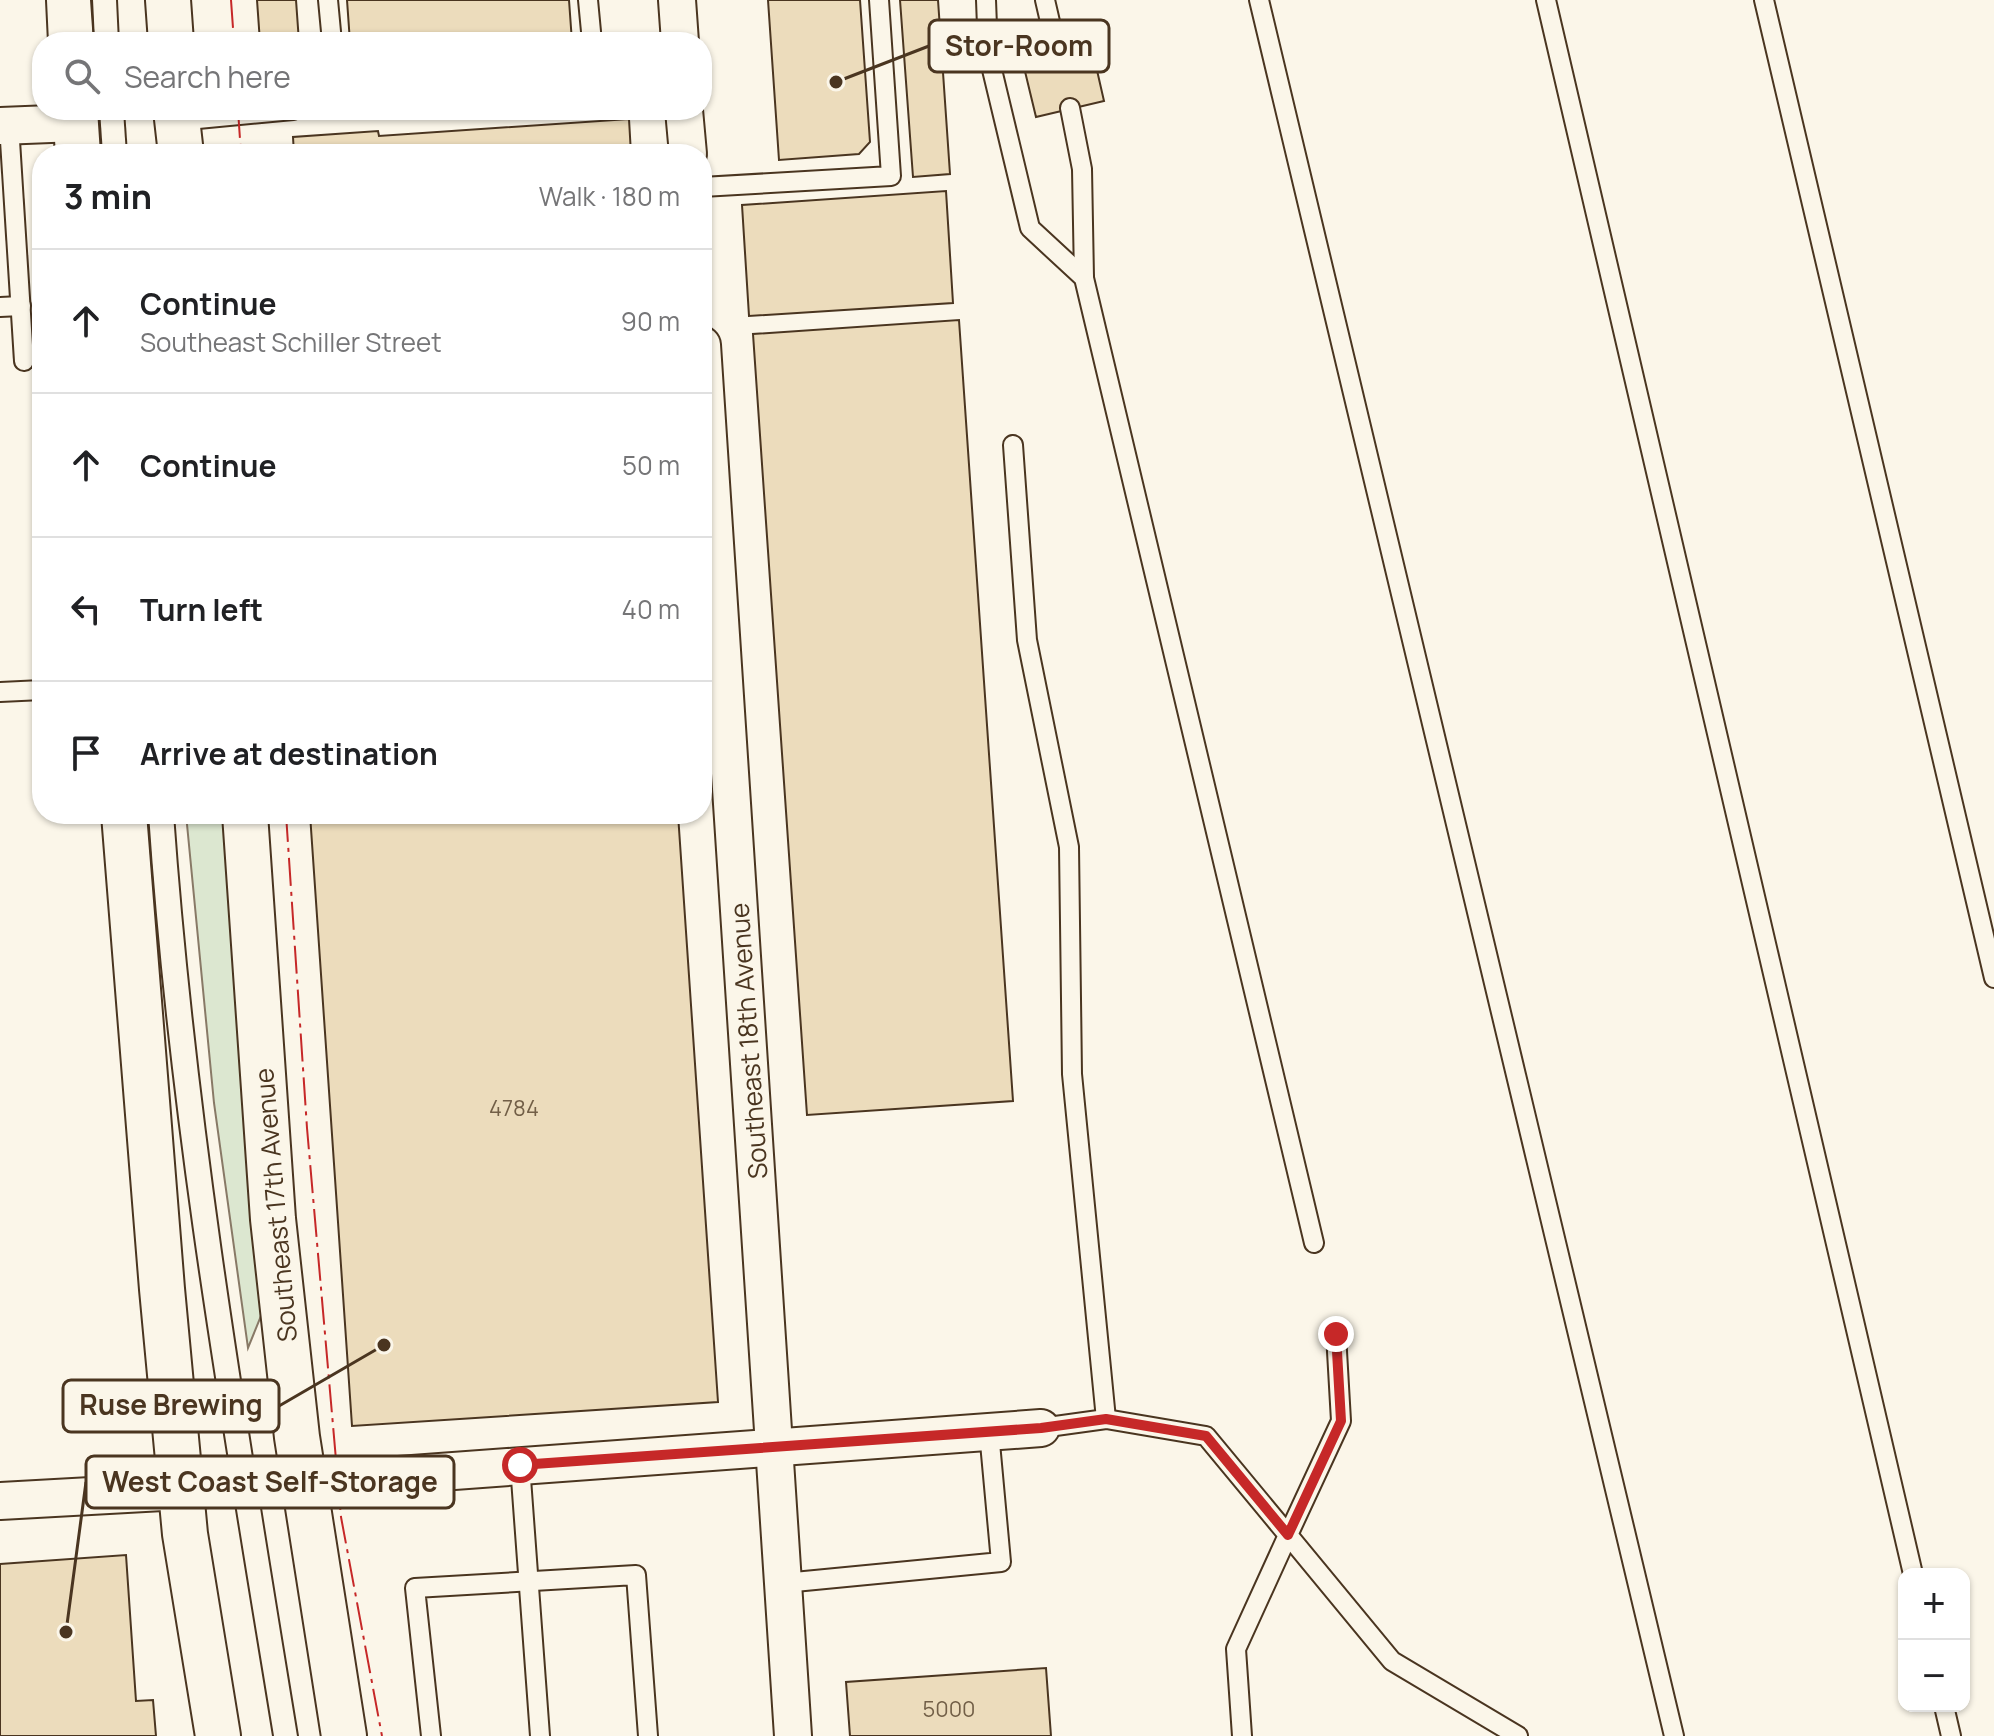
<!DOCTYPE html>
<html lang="en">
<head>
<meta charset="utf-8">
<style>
	:root { --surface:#fff; --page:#f2f2f2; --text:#202124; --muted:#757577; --line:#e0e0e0 }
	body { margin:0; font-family:Manrope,sans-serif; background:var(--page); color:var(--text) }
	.controls { position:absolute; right:24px; bottom:24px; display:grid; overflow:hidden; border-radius:16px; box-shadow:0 2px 6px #0004 }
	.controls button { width:72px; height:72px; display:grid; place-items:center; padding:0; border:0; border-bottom:2px solid var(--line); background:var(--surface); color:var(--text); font:40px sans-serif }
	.stop { position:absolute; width:24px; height:24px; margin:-18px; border:6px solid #c62828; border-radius:50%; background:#fff }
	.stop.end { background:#c62828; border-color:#fff; box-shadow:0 2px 8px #0008 }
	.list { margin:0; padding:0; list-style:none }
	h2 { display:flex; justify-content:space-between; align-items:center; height:104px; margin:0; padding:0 32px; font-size:34px }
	h2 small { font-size:26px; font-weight:400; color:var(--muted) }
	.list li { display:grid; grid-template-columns:52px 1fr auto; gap:24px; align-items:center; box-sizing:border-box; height:144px; padding:0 32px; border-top:2px solid var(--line) }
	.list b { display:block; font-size:30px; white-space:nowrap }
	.list p { margin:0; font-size:26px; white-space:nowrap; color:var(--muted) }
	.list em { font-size:26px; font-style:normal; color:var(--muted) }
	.icon { flex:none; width:44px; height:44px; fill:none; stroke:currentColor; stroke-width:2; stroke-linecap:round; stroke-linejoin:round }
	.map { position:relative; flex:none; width:1994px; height:1736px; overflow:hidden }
	.search { position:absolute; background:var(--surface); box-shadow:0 2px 6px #0004; left:32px; top:32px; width:680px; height:88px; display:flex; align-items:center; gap:20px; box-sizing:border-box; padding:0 28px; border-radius:32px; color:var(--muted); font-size:30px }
	.panel { position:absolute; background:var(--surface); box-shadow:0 2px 6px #0004; left:32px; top:144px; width:680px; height:680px; border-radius:32px }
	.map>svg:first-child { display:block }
</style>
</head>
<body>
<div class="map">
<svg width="1994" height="1736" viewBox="0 0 1994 1736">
	<rect width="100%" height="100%" fill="#fbf6e9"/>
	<path fill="#dce7d0" stroke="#887966" stroke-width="2" d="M 186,814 L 232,814 L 265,1306 L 248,1348 L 214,1103 Z"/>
	<g fill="#ecdcbc" stroke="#4a3520" stroke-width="2">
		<path d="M 257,0 L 296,0 L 299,42 L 260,42 Z"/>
		<path d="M 347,0 L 569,0 L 572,42 L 350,42 Z"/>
		<path d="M 768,0 L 860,0 L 870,142 L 859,154 L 779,160 Z"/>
		<path d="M 900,0 L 938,0 L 950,174 L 913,177 Z"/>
		<path d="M 1091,44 L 1104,101 L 1036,117 L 1022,59 Z"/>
		<path d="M 629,119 L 631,154 L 294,154 L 293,137 L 378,131 L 379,136 Z"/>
		<path d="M 946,191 L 953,303 L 749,316 L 742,205 Z"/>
		<path d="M 959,320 L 1013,1101 L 807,1115 L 753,334 Z"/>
		<path d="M 310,814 L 678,814 L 718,1402 L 352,1426 Z"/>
		<path d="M 126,1555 L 136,1701 L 153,1700 L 156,1736 L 0,1736 L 0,1564 Z"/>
		<path d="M 1046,1668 L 1051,1736 L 850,1736 L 846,1682 Z"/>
	</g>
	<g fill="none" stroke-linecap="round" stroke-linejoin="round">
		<defs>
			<g id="lane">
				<path d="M 328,0 L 332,42"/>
				<path d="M 588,0 L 592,42"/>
				<path d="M 986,0 L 988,53 L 1030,228 L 1084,278 L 1314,1243"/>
				<path d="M 1045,0 L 1057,52"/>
				<path d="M 1259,0 L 1674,1736"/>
				<path d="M 1546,0 L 1913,1574"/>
				<path d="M 1764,0 L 1994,978"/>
				<path d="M 1070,108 L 1082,169 L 1084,278"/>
				<path d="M 177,121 L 293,110"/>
				<path d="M 9,125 L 24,361"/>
				<path d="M 702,187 L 891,176 L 879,0"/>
				<path d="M 0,307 L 21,306"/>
				<path d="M 1013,445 L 1027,640 L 1069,847 L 1072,1074 L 1106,1419"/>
				<path d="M 0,692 L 42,690"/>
				<path d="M 1336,1334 L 1341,1421 L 1288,1535 L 1392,1661 L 1518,1736"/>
				<path d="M 1041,1428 L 1106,1419 L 1206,1436 L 1288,1535 L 1236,1649 L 1242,1736"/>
				<path d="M 520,1465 L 540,1736"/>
				<path d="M 784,1583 L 1001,1562 L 989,1432"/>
				<path d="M 1944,1706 L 1951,1736"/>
				<path d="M 431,1736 L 415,1588 L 636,1575 L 648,1736"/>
			</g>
			<g id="street">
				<path d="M 677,0 L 680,42"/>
				<path d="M 684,110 L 688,154"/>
				<path d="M 0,126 L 76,123"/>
				<path d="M 702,345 L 793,1736"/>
				<path d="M 0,1501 L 181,1491 L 1041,1428"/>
			</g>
			<g id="secondary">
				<path d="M 69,0 L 71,42"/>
				<path d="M 168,0 L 171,42"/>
				<path d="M 75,110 L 78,154"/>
				<path d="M 176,110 L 181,154"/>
				<path d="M 124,814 L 162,1289 L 185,1534 L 218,1736"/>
				<path d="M 245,814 L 273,1219 L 297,1437 L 344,1736"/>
			</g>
		</defs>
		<use href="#lane" stroke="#4a3520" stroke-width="22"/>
		<use href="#street" stroke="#4a3520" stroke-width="40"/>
		<use href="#secondary" stroke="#4a3520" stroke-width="48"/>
		<use href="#lane" stroke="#fbf6e9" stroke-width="18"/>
		<use href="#street" stroke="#fbf6e9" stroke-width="36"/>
		<use href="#secondary" stroke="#fbf6e9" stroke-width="44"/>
		<g stroke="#4a3520" stroke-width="2">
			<path d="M 91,0 L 94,42"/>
			<path d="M 117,0 L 119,42"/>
			<path d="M 99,110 L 102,154"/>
			<path d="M 124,110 L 127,154"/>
			<path d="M 148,814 C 169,1124 223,1430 273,1736"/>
			<path d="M 174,814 C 196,1124 248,1430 298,1736"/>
		</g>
		<g stroke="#c62828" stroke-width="2" stroke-dasharray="28 6 4 6" stroke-linecap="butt">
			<path d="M 231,0 L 234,42"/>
			<path d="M 238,110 L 241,154"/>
			<path d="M 286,814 L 307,1128 L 341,1517 L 382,1736"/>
		</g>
	</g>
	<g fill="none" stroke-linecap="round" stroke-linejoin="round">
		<path stroke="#c62828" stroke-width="10" d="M 520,1465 L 1041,1428 L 1106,1419 L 1206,1436 L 1288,1535 L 1341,1421 L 1336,1334"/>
	</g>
	<g text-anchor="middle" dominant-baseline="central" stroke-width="6" stroke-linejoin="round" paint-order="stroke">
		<g font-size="22" fill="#725f47">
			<text x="514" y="1108">4784</text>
			<text x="949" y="1709">5000</text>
		</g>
		<g font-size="26" fill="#4a3520" stroke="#fbf6e9">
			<text transform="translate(748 1041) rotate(-94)">Southeast 18th Avenue</text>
			<text transform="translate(275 1205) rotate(-95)">Southeast 17th Avenue</text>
		</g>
	</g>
	<path fill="none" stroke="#4a3520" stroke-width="3" d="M836 82L929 46M384 1345L279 1406M66 1632L86 1482"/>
	<g fill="#4a3520" stroke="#fbf6e9" stroke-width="3">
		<circle cx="836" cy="82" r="8"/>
		<circle cx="384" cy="1345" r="8"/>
		<circle cx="66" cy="1632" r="8"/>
	</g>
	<g fill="#fbf6e9" stroke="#4a3520" stroke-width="3">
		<rect x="929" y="20" width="180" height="52" rx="8"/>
		<rect x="63" y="1380" width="216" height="52" rx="8"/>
		<rect x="86" y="1456" width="368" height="52" rx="8"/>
	</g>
	<g font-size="28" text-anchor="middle" font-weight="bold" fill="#4a3520">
		<text x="1019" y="56">Stor-Room</text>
		<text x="171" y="1415">Ruse Brewing</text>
		<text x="270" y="1492">West Coast Self-Storage</text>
	</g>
</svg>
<div class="controls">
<button>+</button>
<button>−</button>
</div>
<div class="stop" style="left:520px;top:1465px"></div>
<div class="stop end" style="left:1336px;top:1334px"></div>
<div class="search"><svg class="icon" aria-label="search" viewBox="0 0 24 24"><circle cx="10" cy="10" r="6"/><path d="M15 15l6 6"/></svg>Search here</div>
<section class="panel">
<h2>3 min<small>Walk · 180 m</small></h2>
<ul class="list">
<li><svg class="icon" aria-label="ahead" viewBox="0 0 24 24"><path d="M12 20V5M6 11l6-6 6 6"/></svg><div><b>Continue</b><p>Southeast Schiller Street</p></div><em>90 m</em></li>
<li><svg class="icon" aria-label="ahead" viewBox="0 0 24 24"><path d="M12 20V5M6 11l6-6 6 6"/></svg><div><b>Continue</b></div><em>50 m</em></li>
<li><svg class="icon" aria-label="left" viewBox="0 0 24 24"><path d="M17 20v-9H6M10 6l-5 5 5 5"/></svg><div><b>Turn left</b></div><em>40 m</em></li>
<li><svg class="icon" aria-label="arrive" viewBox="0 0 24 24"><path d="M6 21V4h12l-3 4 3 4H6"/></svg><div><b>Arrive at destination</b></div></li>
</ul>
</section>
</div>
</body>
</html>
